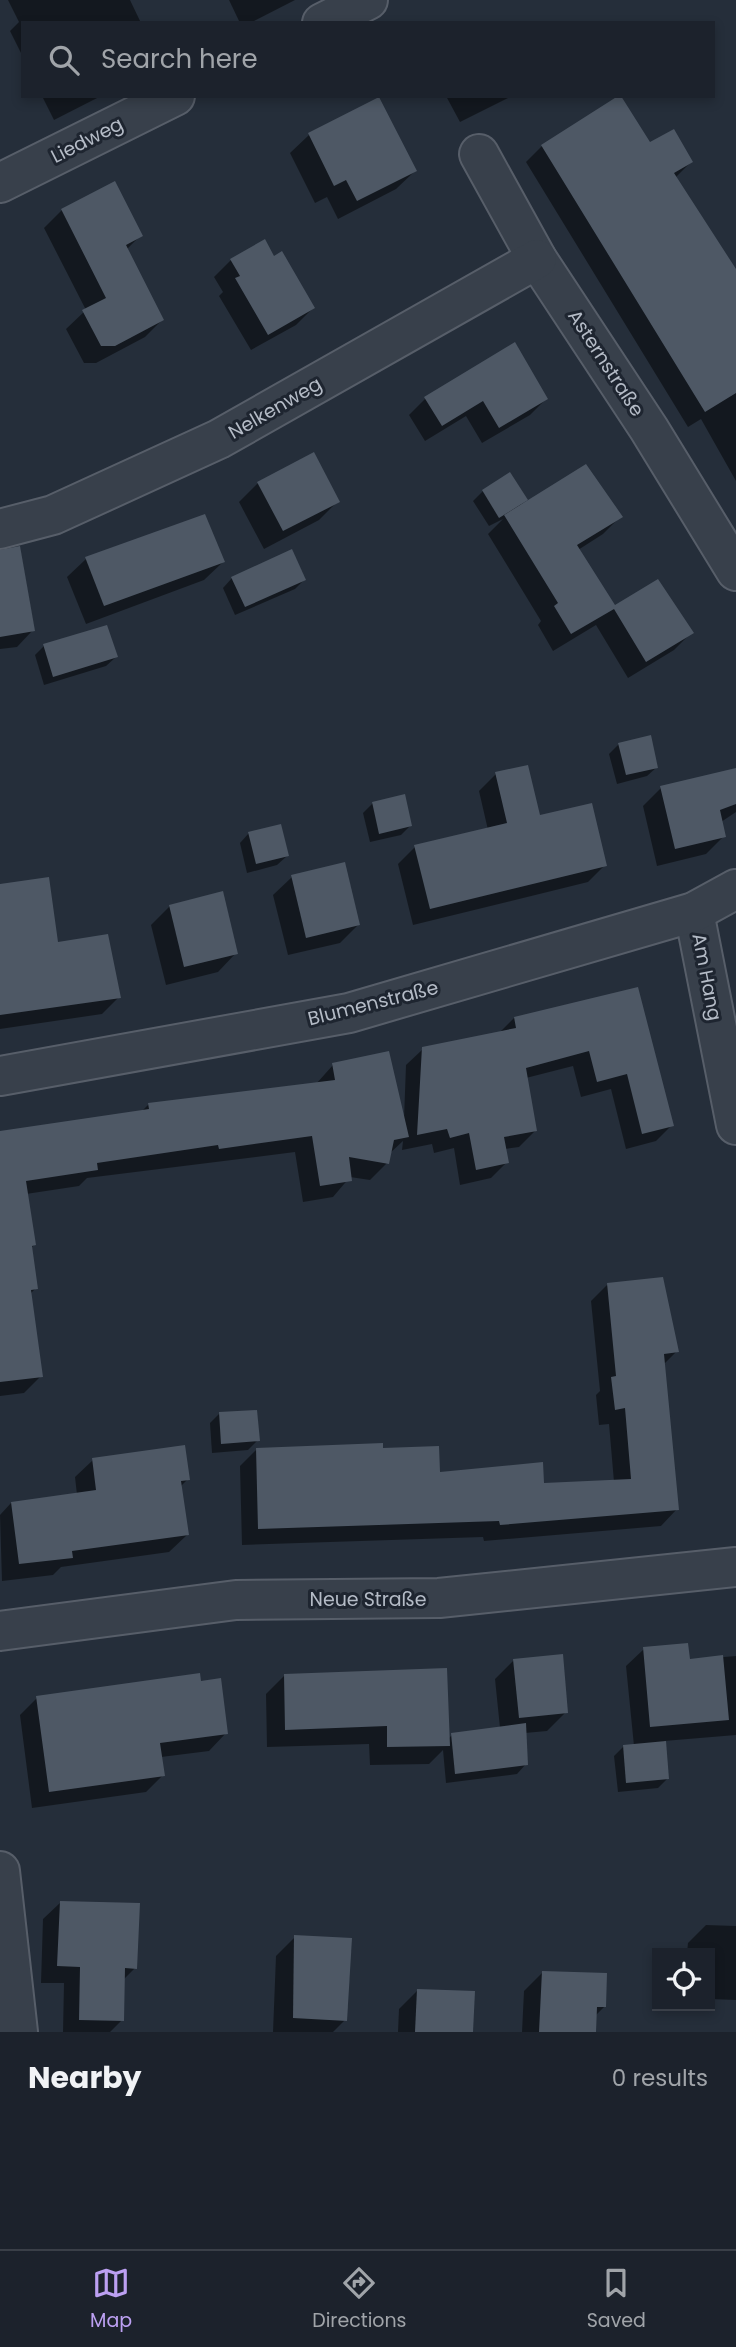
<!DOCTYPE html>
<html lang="en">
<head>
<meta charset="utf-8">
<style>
	:root { --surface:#1c222c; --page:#292f38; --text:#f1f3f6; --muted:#a0a4a9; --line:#3a3f48; --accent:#bca0f2 }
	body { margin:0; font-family:Poppins,sans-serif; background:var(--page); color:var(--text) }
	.controls { position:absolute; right:21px; bottom:21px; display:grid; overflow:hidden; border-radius:0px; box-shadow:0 4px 10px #0003 }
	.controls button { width:63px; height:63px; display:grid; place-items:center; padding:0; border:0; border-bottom:2px solid var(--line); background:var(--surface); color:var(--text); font:35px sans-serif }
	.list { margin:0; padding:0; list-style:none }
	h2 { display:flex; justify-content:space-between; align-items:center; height:91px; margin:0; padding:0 28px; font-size:30px }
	h2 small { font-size:23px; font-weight:400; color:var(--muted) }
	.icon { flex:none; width:38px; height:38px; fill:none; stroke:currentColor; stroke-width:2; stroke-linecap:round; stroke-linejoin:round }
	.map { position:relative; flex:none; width:736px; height:2032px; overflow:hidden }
	.search { position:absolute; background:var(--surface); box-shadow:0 4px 10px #0003; left:21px; right:21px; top:21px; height:77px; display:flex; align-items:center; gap:18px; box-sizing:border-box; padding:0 24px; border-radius:0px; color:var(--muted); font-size:26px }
	.sheet { height:217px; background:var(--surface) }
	nav { display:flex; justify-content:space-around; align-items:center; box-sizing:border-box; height:98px; border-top:2px solid var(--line); background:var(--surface); font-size:19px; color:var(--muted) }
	nav a { display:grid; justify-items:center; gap:4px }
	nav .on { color:var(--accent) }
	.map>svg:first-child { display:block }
</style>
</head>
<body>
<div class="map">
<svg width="736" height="2032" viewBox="0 0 736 2032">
	<rect width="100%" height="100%" fill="#252e3a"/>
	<g fill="#0007">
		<path d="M 8,0 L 130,0 L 141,23 L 23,23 L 23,57 L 10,31 L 19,22 Z"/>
		<path d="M 229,0 L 295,0 L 250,23 L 240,23 Z"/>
		<path d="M 42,96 L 101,96 L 54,120 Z"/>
		<path d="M 446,96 L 512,96 L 460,122 Z"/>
		<path d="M 378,99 L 415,171 L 396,189 L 338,219 L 327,197 L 315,203 L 290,153 L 309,135 Z"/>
		<path d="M 650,144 L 691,162 L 675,178 L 736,272 L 736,481 L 701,419 L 688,427 L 526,162 L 542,146 Z"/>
		<path d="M 62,210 L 141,235 L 126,250 L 162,320 L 145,337 L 96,363 L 84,363 L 66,329 L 86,310 L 44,228 Z"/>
		<path d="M 274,258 L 313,308 L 296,325 L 251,350 L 219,296 L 223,292 L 214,277 L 231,260 Z"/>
		<path d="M 425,399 L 546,399 L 530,415 L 482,443 L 466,416 L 425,441 L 409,415 Z"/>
		<path d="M 258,483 L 338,501 L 319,520 L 264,549 L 239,502 Z"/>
		<path d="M 483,491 L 526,500 L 520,506 L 620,517 L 603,534 L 578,550 L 614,607 L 692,632 L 674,650 L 628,678 L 596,625 L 553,651 L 538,625 L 541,621 L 488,534 L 503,519 L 489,526 L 473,501 Z"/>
		<path d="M 86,559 L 223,562 L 204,580 L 86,624 L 67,577 Z"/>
		<path d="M 232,578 L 304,580 L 295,589 L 235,615 L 223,588 Z"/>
		<path d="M 0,585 L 33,630 L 17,647 L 0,649 Z"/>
		<path d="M 44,646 L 116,657 L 106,666 L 44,685 L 35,655 Z"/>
		<path d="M 619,744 L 657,767 L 647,776 L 617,784 L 609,754 Z"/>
		<path d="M 736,770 L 736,812 L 721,822 L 724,836 L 706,854 L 657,866 L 643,806 L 661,788 Z"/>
		<path d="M 496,774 L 538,817 L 605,865 L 588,882 L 413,925 L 398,864 L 415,847 L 488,830 L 479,791 Z"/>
		<path d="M 373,803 L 410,826 L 401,835 L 370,842 L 363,813 Z"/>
		<path d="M 249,833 L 287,856 L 277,865 L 247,873 L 240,843 Z"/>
		<path d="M 292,877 L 359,924 L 340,943 L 288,955 L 273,895 Z"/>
		<path d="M 0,900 L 57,943 L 119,997 L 102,1014 L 0,1029 Z"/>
		<path d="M 170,906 L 236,953 L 218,972 L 166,985 L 151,925 Z"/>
		<path d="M 636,989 L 672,1125 L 656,1141 L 626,1149 L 611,1089 L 581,1097 L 573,1066 L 526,1078 L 535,1131 L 519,1147 L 505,1149 L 507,1162 L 491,1178 L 460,1185 L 454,1148 L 434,1153 L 432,1144 L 402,1150 L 403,1141 L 389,1154 L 387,1163 L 370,1180 L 350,1177 L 333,1197 L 303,1202 L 295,1152 L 87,1178 L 79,1186 L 26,1194 L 34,1245 L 30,1249 L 36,1288 L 30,1294 L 41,1376 L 24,1393 L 0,1396 L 0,1133 L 141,1112 L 149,1104 L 316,1084 L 333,1065 L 404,1119 L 406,1065 L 423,1049 L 499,1033 L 514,1018 Z"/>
		<path d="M 607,1285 L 677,1351 L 663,1365 L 677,1509 L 661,1526 L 484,1541 L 483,1537 L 242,1545 L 240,1466 L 257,1449 L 382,1449 L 438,1474 L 543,1485 L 614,1482 L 609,1424 L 599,1425 L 596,1395 L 600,1391 L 591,1301 Z"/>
		<path d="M 219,1414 L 258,1440 L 248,1450 L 212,1453 L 210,1423 Z"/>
		<path d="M 93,1460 L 188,1479 L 180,1487 L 187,1535 L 169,1552 L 61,1567 L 53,1575 L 2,1581 L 0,1515 L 11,1503 L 77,1495 L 75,1477 Z"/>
		<path d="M 644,1649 L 689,1660 L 736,1656 L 736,1735 L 664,1741 L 667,1779 L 658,1788 L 618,1792 L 614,1756 L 624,1746 L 634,1746 L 626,1666 Z"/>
		<path d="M 514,1660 L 566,1712 L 547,1731 L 525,1733 L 526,1764 L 517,1774 L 446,1783 L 443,1750 L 429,1764 L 370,1765 L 369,1744 L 267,1747 L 266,1694 L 284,1676 L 448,1739 L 452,1735 L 500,1728 L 495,1679 Z"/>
		<path d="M 199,1683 L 226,1733 L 209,1751 L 161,1757 L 163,1775 L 146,1792 L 32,1808 L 20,1715 L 37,1698 Z"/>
		<path d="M 61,1902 L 135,1968 L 123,1980 L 122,2020 L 110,2032 L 63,2032 L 64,1983 L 41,1983 L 43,1919 Z"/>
		<path d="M 706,1925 L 736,1926 L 736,2000 L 710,1999 L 710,1953 L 687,1953 L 688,1943 Z"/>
		<path d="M 295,1937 L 345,2020 L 333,2032 L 273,2032 L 276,1956 Z"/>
		<path d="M 542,1973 L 605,2006 L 595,2016 L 594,2032 L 522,2032 L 524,1991 Z"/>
		<path d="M 417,1991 L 471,2032 L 398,2032 L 399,2009 Z"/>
	</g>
	<g fill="#4e5865">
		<path d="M 618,96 L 621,96 L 650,142 L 674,129 L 693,162 L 674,173 L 736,269 L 736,393 L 705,412 L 541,145 Z"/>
		<path d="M 379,97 L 417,171 L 357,201 L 346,180 L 334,186 L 308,133 Z"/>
		<path d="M 115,181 L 143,236 L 126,245 L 164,320 L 115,346 L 101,346 L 82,310 L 106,298 L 61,209 Z"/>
		<path d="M 265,239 L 274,256 L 282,251 L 315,308 L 268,335 L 235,278 L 240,276 L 230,259 Z"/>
		<path d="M 515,342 L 548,399 L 499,428 L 483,401 L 442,426 L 424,397 Z"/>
		<path d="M 314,452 L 340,502 L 283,531 L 257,482 Z"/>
		<path d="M 586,464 L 623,517 L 577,545 L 615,605 L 658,579 L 694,633 L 646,662 L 614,609 L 571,634 L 554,606 L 558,603 L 504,515 Z"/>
		<path d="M 510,472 L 528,500 L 499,518 L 482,490 Z"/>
		<path d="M 205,514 L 225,562 L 104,606 L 85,557 Z"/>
		<path d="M 20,546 L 35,631 L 0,637 L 0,550 Z"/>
		<path d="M 292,549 L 306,580 L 245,607 L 231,577 Z"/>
		<path d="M 107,625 L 118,657 L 53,677 L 43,644 Z"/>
		<path d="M 651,735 L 658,768 L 626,775 L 618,743 Z"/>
		<path d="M 528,765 L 540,815 L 592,803 L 607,866 L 430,909 L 414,845 L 507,823 L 495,772 Z"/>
		<path d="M 736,768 L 736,804 L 720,810 L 726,837 L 675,849 L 660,786 Z"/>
		<path d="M 405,794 L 412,826 L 379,834 L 372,802 Z"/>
		<path d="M 281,824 L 289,856 L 256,864 L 248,832 Z"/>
		<path d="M 345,862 L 360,925 L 306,938 L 291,875 Z"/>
		<path d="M 49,877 L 58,942 L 108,934 L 121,998 L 0,1015 L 0,884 Z"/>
		<path d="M 223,891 L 238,954 L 184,967 L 169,905 Z"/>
		<path d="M 638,987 L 674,1126 L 642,1134 L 627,1074 L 597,1082 L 589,1051 L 526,1068 L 537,1131 L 504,1137 L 509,1163 L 476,1170 L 469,1133 L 450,1138 L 447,1129 L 417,1135 L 422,1047 L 516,1028 L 514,1017 Z"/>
		<path d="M 389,1051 L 409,1137 L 394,1140 L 389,1164 L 349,1157 L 352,1181 L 320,1186 L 312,1136 L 219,1149 L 218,1145 L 97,1163 L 98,1170 L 26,1181 L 36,1245 L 32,1246 L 38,1289 L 31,1290 L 43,1377 L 0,1382 L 0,1131 L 149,1109 L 148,1103 L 335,1080 L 332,1063 Z"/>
		<path d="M 663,1277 L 679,1352 L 664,1354 L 679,1510 L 500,1525 L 499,1521 L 258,1529 L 256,1448 L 383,1443 L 383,1448 L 439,1446 L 440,1472 L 543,1462 L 544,1483 L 631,1479 L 625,1408 L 615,1410 L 611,1377 L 616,1376 L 607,1283 Z"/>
		<path d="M 257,1410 L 260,1441 L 221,1444 L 219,1412 Z"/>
		<path d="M 185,1445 L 190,1480 L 181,1481 L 189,1535 L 72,1551 L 73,1558 L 19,1564 L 11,1502 L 96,1490 L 92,1458 Z"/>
		<path d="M 688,1643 L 690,1659 L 723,1655 L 729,1720 L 650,1727 L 643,1647 Z"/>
		<path d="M 563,1654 L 568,1713 L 519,1718 L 513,1659 Z"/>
		<path d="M 447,1668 L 450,1746 L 387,1747 L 387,1726 L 285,1730 L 284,1674 Z"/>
		<path d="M 200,1673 L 201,1681 L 221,1678 L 228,1734 L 160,1743 L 165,1776 L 49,1792 L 36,1696 Z"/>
		<path d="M 526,1723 L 528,1765 L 455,1774 L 451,1733 Z"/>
		<path d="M 666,1741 L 669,1779 L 626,1783 L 623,1745 Z"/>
		<path d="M 60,1901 L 140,1903 L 137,1969 L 125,1968 L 124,2021 L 79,2020 L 80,1967 L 57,1966 Z"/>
		<path d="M 294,1935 L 352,1938 L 347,2021 L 293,2018 Z"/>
		<path d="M 542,1971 L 607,1973 L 606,2007 L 597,2007 L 596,2032 L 539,2032 Z"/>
		<path d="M 417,1989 L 475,1991 L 473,2032 L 415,2032 Z"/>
	</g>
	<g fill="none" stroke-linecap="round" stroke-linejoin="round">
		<defs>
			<g id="street">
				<path d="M 322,23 L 368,0"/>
				<path d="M 479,154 L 537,259 L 649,429 L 736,571"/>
				<path d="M 0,183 L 175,96"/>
				<path d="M 0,529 L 53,515 L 219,439 L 537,259"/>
				<path d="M 694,912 L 736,1125"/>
				<path d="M 0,1076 L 349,1013 L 694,912 L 736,889"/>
				<path d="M 0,1631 L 236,1600 L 439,1598 L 736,1567"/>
				<path d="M 0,1871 L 18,2032"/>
			</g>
		</defs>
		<use href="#street" stroke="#575e69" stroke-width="42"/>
		<use href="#street" stroke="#38404b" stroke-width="38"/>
	</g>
	<g text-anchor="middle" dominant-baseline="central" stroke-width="6" stroke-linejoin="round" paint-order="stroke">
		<g font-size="19" fill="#b4bbc6" stroke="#1e2530">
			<text transform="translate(87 140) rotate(-27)">Liedweg</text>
			<text transform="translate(606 363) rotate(57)">Asternstraße</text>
			<text transform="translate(275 408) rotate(-30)">Nelkenweg</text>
			<text transform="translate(707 977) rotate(79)">Am Hang</text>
			<text transform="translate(373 1003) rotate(-14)">Blumenstraße</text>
			<text x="368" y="1599">Neue Straße</text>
		</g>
	</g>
</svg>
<div class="controls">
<button><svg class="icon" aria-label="locate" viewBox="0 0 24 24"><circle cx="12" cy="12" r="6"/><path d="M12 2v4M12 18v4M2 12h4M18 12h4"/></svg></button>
</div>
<div class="search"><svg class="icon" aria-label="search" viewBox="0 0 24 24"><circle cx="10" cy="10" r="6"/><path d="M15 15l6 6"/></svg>Search here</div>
</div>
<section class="sheet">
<h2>Nearby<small>0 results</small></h2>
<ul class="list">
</ul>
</section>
<nav>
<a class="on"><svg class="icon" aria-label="map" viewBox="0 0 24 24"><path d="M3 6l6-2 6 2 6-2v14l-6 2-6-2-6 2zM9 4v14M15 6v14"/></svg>Map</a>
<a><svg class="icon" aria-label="directions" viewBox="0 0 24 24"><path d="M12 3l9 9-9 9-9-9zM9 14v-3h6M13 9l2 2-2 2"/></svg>Directions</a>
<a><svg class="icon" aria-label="saved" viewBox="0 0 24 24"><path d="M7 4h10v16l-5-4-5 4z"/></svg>Saved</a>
</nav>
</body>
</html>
